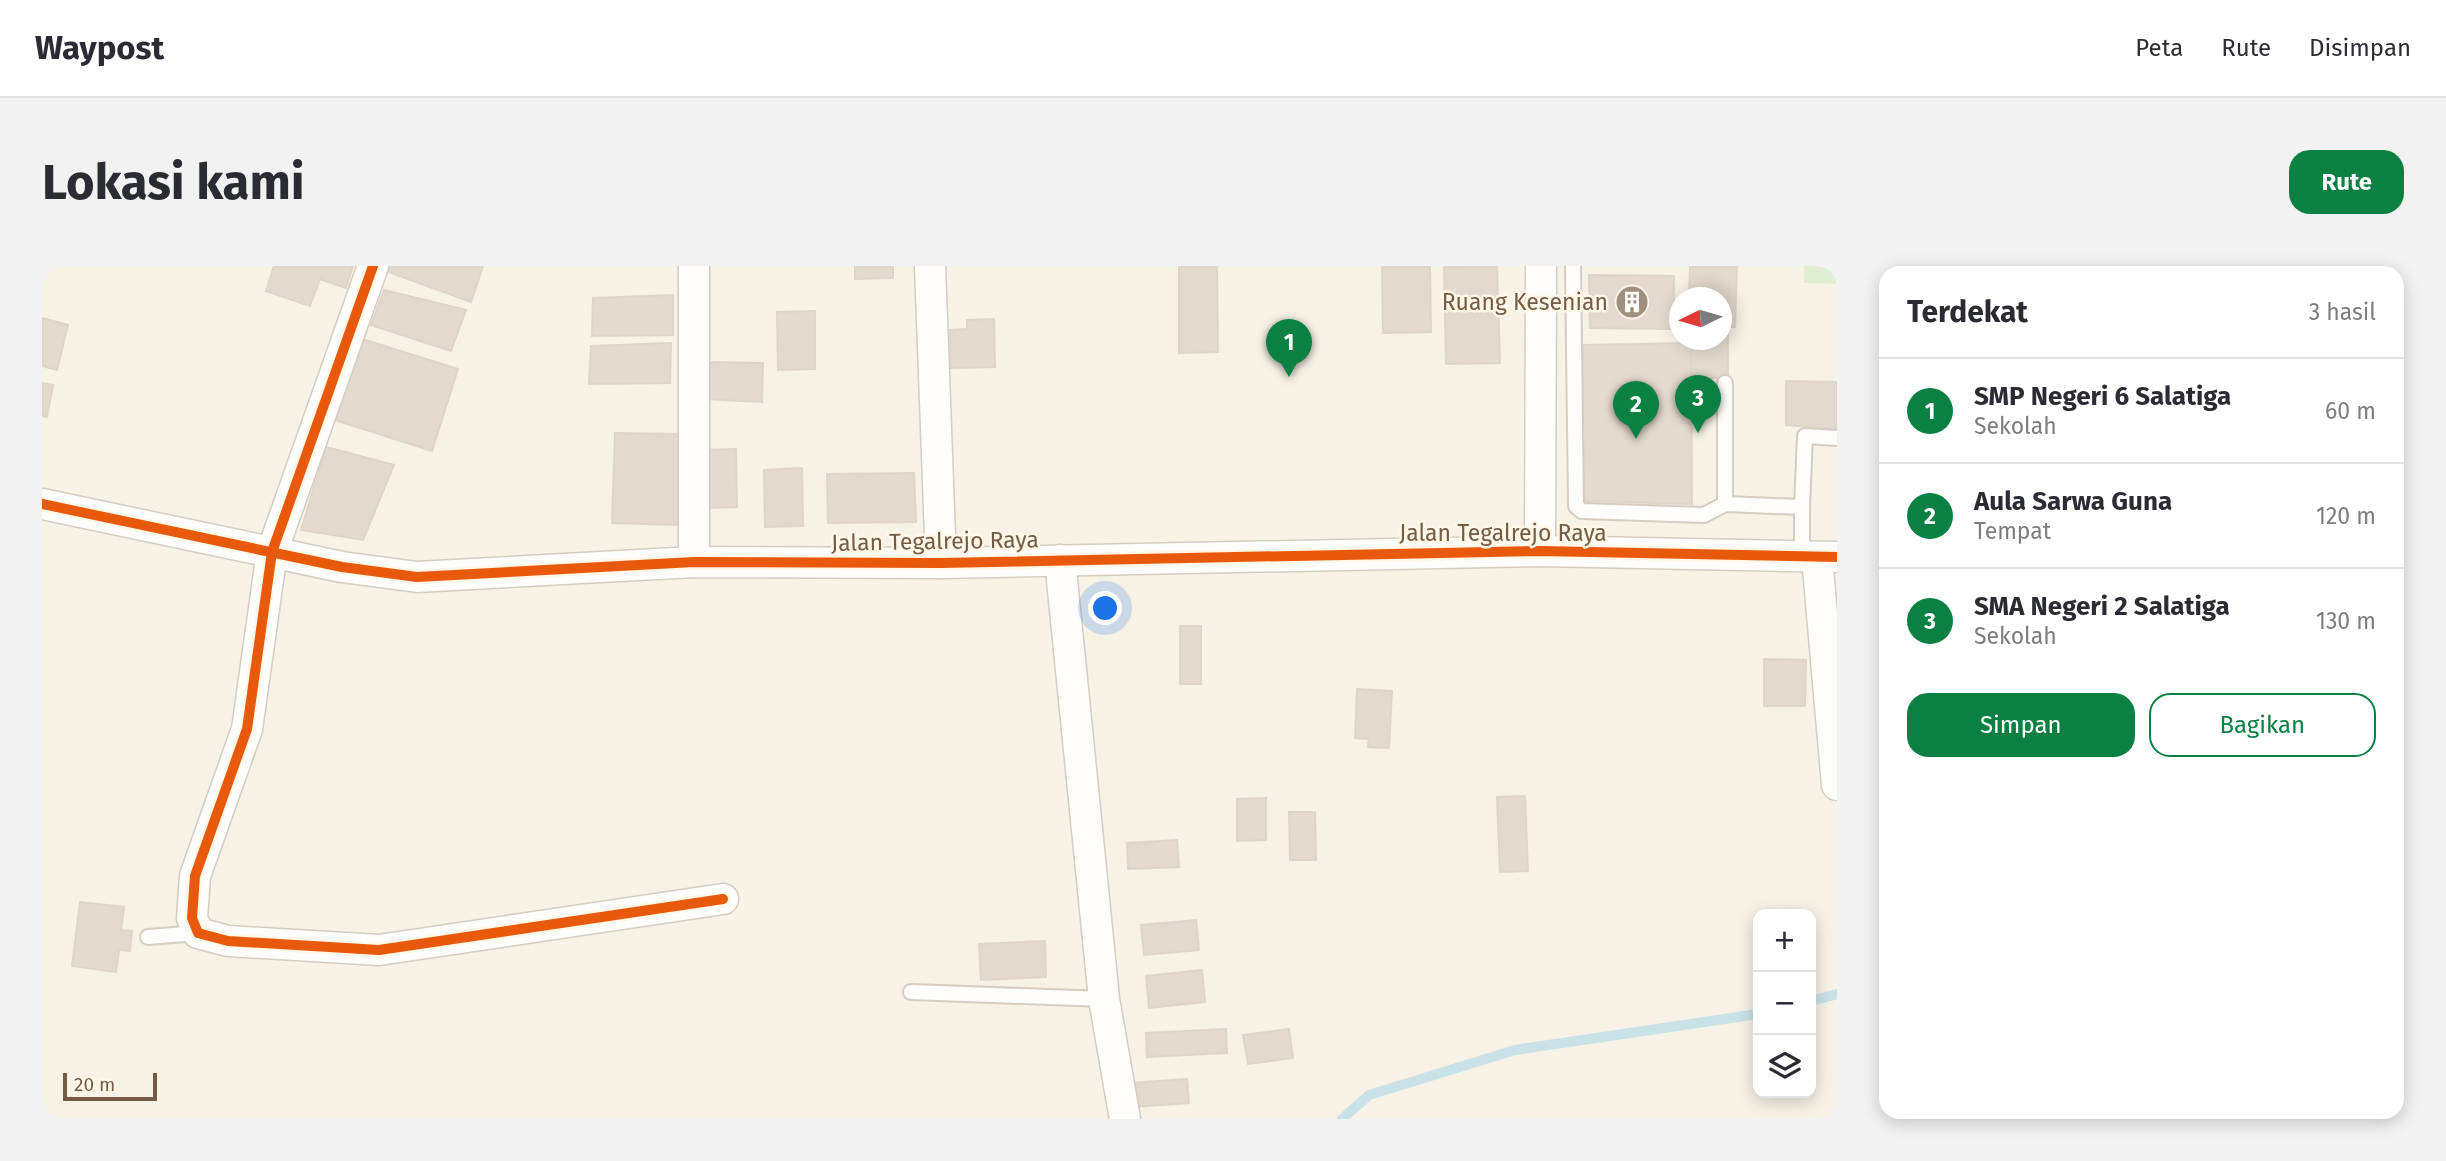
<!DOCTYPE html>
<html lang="id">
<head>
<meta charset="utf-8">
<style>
	:root { --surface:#fff; --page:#f2f2f3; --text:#2b2b33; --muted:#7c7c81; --line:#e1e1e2; --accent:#0b8043 }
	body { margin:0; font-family:"Fira Sans",sans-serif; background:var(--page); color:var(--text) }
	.controls { position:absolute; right:21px; bottom:21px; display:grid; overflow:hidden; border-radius:14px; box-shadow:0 4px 18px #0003 }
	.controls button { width:63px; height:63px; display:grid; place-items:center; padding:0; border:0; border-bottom:2px solid var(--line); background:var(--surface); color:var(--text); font:35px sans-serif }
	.compass { position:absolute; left:1627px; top:21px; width:63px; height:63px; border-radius:50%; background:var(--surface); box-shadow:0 4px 18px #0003; rotate:265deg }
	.scale { position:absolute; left:21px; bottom:18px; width:94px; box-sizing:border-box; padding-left:7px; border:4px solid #745b46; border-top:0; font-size:19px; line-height:24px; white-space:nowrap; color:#745b46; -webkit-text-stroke:5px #fff7e7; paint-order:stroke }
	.you { position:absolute; left:1064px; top:343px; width:24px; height:24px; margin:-18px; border:5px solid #fff; border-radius:50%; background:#1a73e8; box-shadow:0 0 0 10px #1a73e833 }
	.badge { display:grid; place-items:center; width:46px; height:46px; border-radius:50%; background:var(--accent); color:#fff; font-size:23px; font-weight:700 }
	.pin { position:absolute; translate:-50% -58px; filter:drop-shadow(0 2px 4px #0008) }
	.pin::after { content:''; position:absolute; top:37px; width:24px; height:21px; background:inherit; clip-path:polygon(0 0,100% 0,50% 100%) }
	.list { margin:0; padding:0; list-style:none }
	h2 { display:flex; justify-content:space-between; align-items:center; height:91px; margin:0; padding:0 28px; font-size:30px }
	h2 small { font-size:23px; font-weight:400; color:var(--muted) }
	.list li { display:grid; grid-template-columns:46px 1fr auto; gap:21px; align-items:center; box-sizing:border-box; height:105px; padding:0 28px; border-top:2px solid var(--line) }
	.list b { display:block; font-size:26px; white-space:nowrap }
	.list p { margin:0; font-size:23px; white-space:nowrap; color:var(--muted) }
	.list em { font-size:23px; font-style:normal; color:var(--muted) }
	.actions { display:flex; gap:14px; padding:21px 28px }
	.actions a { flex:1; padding:16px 0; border:2px solid var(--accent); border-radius:21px; text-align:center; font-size:24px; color:var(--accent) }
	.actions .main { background:var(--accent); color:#fff }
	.icon { flex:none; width:38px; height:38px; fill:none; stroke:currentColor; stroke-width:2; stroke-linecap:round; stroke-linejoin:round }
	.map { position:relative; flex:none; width:1795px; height:853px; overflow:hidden; border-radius:21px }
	header { display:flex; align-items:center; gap:42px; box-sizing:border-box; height:98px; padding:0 35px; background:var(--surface); border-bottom:2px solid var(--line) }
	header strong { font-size:33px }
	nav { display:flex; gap:38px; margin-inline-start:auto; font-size:24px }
	.intro { display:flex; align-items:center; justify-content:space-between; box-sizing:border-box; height:168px; padding:0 42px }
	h1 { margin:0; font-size:49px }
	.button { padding:18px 32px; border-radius:21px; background:var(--accent); color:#fff; font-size:24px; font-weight:700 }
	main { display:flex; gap:42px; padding:0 42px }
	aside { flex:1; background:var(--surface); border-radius:21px; box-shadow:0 4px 18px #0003 }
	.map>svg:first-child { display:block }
</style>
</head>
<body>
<header>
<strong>Waypost</strong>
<nav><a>Peta</a><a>Rute</a><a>Disimpan</a></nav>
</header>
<div class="intro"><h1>Lokasi kami</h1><a class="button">Rute</a></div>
<main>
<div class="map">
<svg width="1795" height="853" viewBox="0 0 1795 853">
	<rect width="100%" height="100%" fill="#f7f1e6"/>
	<path fill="#e0eed0" d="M 1762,0 L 1795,0 L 1795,18 L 1762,17 Z"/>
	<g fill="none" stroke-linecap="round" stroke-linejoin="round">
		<g stroke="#c8e2e7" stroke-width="10">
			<path d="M 1769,735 L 1795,728"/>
			<path d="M 1300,853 L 1327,829 L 1473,784 L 1716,748"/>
		</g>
	</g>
	<g fill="#e3d9ce" stroke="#dfd4c8" stroke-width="2">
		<path d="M 232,0 L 311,0 L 304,22 L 278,13 L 268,40 L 224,25 Z"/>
		<path d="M 348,0 L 441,0 L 429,36 L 346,6 Z"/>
		<path d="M 813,0 L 851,0 L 851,12 L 813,13 Z"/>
		<path d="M 1137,0 L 1175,0 L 1176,86 L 1137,87 Z"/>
		<path d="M 1340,0 L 1388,0 L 1389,66 L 1341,67 Z"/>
		<path d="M 1455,0 L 1458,97 L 1404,98 L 1402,1 Z"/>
		<path d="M 1648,0 L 1695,0 L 1693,61 L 1680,61 L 1680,32 L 1647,32 Z"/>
		<path d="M 1547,9 L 1632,10 L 1632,63 L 1548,62 Z"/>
		<path d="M 342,24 L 424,44 L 409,85 L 329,59 Z"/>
		<path d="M 631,29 L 631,69 L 550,70 L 551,32 Z"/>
		<path d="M 773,45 L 773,103 L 736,104 L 735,46 Z"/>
		<path d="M 0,52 L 26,59 L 15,104 L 0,100 Z"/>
		<path d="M 952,53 L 953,101 L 909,102 L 908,64 L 925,63 L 925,54 Z"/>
		<path d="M 1680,61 L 1686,61 L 1686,112 L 1649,112 L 1648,74 L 1680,74 Z"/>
		<path d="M 317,72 L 416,103 L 390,185 L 293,154 Z"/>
		<path d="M 629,77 L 628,117 L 547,118 L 549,80 Z"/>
		<path d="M 1649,77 L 1650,238 L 1539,235 L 1541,79 Z"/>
		<path d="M 663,96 L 721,97 L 720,136 L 663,133 Z"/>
		<path d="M 1744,115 L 1795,116 L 1795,163 L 1744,159 Z"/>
		<path d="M 0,117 L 11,119 L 5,151 L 0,150 Z"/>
		<path d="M 573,167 L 641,168 L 638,259 L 570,257 Z"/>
		<path d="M 284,181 L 352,199 L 321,274 L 259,264 Z"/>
		<path d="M 694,183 L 695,241 L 657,242 L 656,184 Z"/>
		<path d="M 760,202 L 761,260 L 723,261 L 722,204 Z"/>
		<path d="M 872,207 L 874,256 L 786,257 L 785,208 Z"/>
		<rect x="1138" y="360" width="21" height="58"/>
		<path d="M 1722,393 L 1764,394 L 1763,440 L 1722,440 Z"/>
		<path d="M 1315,423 L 1350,425 L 1347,482 L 1326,481 L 1327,473 L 1313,472 Z"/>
		<path d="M 1483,530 L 1486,605 L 1458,606 L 1455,531 Z"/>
		<path d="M 1224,532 L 1224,574 L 1195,575 L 1195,533 Z"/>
		<path d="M 1247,546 L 1273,546 L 1274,594 L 1248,594 Z"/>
		<path d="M 1135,574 L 1137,601 L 1086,603 L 1085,577 Z"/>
		<path d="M 38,636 L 82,641 L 79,664 L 90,665 L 88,685 L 77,684 L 74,706 L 30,700 Z"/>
		<path d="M 1154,654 L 1157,684 L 1102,689 L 1099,659 Z"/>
		<path d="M 1003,675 L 1004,711 L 939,714 L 937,678 Z"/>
		<path d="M 1160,704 L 1163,736 L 1107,742 L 1104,710 Z"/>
		<path d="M 1184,763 L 1185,787 L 1105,791 L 1104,767 Z"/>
		<path d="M 1247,763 L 1251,792 L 1206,798 L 1201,769 Z"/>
		<path d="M 1145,813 L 1147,837 L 1092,841 L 1089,817 Z"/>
	</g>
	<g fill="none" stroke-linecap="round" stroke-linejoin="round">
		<defs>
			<g id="service">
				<path d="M 1531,0 L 1534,240 L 1540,245 L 1662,249 L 1683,238 L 1760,241 L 1760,291"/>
				<path d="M 1683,117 L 1683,238"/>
				<path d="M 1760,241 L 1763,170 L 1795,172"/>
				<path d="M 106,671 L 156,667"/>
				<path d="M 869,726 L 1062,733"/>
			</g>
			<g id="minor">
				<path d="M 331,0 L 230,286 L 205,463 L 153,610 L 150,652 L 156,667 L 186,675 L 337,684 L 681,633"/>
				<path d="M 652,0 L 652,296"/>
				<path d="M 888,0 L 899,297"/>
				<path d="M 0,238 L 300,301 L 375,311 L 652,296 L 899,297 L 1498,285 L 1795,291"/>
				<path d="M 1498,285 L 1499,0"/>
				<path d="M 1775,291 L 1795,519"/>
				<path d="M 1018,294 L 1062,733 L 1083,853"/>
			</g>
		</defs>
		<use href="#service" stroke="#d6ccc2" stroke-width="18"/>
		<use href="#minor" stroke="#d6ccc2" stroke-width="33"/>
		<use href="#service" stroke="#fefdfb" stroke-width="14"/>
		<use href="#minor" stroke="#fefdfb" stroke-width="30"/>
		<defs>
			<g id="cycleway">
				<path d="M 331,0 L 230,286 L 205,463 L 153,610 L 150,652 L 156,667 L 186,675 L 337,684 L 681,633"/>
				<path d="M 0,238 L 300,301 L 375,311 L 652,296 L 899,297 L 1498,285 L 1795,291"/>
			</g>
		</defs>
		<use href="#cycleway" stroke="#fff7e7" stroke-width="15"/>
		<use href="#cycleway" stroke="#e8590c" stroke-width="10"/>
	</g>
	<defs>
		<symbol id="building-disc" viewBox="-11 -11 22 22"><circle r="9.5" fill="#a2907e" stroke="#fff7e7"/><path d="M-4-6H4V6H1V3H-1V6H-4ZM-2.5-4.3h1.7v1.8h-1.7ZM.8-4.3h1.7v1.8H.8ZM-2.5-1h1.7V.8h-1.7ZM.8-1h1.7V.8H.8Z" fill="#fff"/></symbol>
	</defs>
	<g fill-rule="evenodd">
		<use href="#building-disc" x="1571" y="17" width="38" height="38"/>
	</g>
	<g text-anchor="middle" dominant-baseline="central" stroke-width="5" stroke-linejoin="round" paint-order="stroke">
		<g font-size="23" fill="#745b46" stroke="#fff7e7" text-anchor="end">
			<text x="1566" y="36">Ruang Kesenian</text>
		</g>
		<g font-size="23" fill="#745b46" stroke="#fff7e7">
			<text x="1461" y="267">Jalan Tegalrejo Raya</text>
			<text transform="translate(893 275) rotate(-1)">Jalan Tegalrejo Raya</text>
		</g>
	</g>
</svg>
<div class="controls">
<button>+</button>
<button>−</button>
<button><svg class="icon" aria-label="layers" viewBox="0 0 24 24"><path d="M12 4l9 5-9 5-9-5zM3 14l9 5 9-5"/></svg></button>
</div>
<svg class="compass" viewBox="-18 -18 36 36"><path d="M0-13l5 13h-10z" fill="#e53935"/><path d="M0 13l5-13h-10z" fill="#7c7c81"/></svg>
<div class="scale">20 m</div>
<div class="you"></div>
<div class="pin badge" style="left:1247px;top:111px">1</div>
<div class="pin badge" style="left:1594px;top:173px">2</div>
<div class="pin badge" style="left:1656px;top:167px">3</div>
</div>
<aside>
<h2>Terdekat<small>3 hasil</small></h2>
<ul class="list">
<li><span class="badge">1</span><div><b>SMP Negeri 6 Salatiga</b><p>Sekolah</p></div><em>60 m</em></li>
<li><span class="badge">2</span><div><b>Aula Sarwa Guna</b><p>Tempat</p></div><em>120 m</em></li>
<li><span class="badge">3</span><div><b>SMA Negeri 2 Salatiga</b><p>Sekolah</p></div><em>130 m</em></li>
</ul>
<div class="actions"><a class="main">Simpan</a><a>Bagikan</a></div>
</aside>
</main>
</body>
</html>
